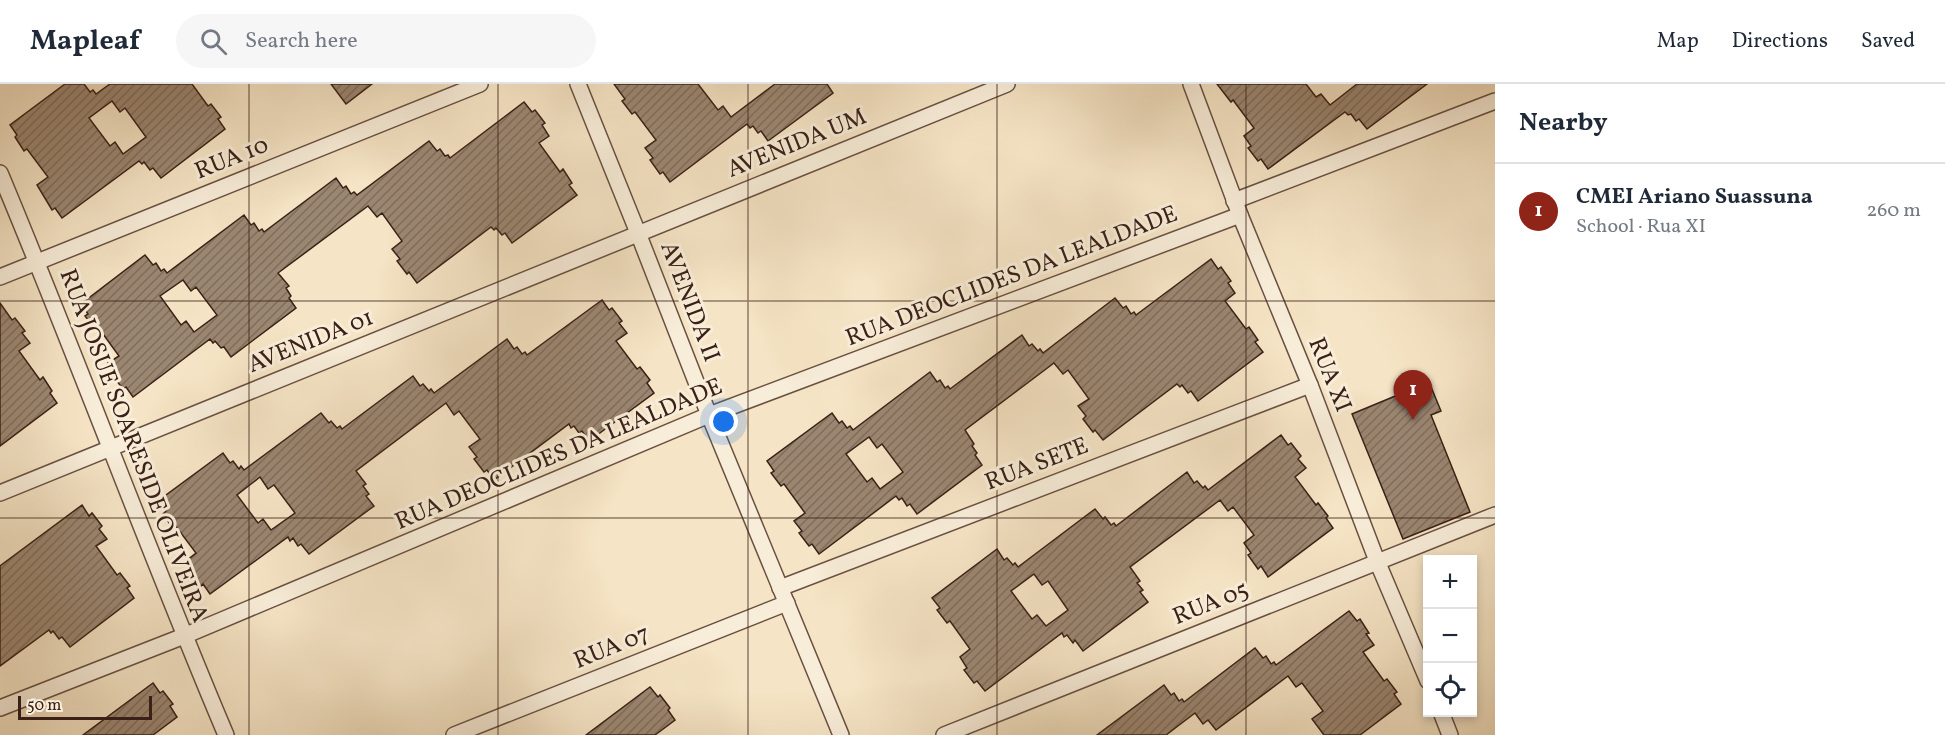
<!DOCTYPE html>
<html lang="en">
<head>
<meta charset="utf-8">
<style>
	:root { --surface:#fff; --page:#f6f6f7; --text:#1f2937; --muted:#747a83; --line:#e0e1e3; --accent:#8f2418 }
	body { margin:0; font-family:Vollkorn,serif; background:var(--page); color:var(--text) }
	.controls { position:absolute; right:18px; bottom:18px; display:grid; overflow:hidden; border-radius:0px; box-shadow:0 3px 9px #0003 }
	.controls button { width:54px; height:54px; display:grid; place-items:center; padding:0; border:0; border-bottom:2px solid var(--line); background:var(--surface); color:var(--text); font:30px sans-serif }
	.scale { position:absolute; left:18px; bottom:15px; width:134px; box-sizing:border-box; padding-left:6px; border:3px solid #3a2016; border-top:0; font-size:16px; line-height:21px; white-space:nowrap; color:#3a2016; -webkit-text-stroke:4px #f8edd9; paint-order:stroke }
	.you { position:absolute; left:724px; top:338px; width:21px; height:21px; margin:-15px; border:4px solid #fff; border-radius:50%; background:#1a73e8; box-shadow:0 0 0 9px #1a73e833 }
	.badge { display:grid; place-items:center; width:39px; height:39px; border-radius:50%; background:var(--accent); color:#fff; font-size:20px; font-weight:700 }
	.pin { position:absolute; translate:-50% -50px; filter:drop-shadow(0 2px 3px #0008) }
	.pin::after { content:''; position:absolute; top:32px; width:21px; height:18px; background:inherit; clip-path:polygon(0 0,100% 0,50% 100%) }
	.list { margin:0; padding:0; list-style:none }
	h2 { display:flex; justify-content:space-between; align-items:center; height:78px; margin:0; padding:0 24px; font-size:26px }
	h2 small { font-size:20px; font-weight:400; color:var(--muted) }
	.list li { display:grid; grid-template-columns:39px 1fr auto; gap:18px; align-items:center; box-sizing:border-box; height:96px; padding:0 24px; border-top:2px solid var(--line) }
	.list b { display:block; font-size:22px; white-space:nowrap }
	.list p { margin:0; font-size:20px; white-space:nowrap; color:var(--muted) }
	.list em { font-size:20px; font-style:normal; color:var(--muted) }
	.icon { flex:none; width:33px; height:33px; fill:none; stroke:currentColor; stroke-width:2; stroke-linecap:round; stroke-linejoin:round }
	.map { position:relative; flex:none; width:1495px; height:651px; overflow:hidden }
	header { display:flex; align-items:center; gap:36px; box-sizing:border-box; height:84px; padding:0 30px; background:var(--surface); border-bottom:2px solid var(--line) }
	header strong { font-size:28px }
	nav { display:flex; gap:33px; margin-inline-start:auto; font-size:21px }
	.search { width:420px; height:54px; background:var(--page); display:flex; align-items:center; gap:15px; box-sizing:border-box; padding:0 21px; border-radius:33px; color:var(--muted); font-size:22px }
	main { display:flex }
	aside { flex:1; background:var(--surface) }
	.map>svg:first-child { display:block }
</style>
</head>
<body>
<header>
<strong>Mapleaf</strong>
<div class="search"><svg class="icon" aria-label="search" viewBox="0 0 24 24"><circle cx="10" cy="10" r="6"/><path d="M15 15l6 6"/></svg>Search here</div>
<nav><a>Map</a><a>Directions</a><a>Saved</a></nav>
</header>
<main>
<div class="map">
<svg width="1495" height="651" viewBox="0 0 1495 651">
	<defs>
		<pattern id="building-hatch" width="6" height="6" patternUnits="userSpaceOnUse" patternTransform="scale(1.5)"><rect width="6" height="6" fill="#9b8671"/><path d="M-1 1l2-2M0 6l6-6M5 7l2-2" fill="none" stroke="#7f6d5c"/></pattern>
	</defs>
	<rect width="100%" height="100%" fill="#f5e4c5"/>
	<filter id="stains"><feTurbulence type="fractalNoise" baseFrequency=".00333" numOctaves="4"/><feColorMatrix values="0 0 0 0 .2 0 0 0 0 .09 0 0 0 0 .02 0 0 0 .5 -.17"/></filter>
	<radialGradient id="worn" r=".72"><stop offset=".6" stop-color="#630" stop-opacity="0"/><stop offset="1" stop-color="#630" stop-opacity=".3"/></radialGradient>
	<g fill="url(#building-hatch)" stroke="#3a2016" stroke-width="1.5" fill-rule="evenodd">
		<path d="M 65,0 L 84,0 L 90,8 L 93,6 L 96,10 L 110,0 L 192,0 L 208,22 L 211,20 L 221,33 L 218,35 L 225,45 L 161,94 L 153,84 L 150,86 L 144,78 L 142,80 L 139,77 L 62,134 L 55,124 L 52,126 L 37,101 L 48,93 L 27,65 L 24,67 L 15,53 L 17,51 L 10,41 ZM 112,17 L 120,28 L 125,24 L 146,53 L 123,70 L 115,58 L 110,62 L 89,34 Z"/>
		<path d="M 331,0 L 372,0 L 346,20 Z"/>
		<path d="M 614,0 L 698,0 L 718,26 L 723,22 L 731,33 L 775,0 L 827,0 L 833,9 L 768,57 L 761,47 L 758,49 L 753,42 L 750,44 L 747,40 L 670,98 L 663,88 L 660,90 L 650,76 L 653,74 L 645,64 L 656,56 L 635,28 L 632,30 L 622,17 L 625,15 Z"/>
		<path d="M 1217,0 L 1306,0 L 1316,13 L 1321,10 L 1330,21 L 1357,0 L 1427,0 L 1367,45 L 1359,35 L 1356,37 L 1351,30 L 1348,31 L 1345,28 L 1268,85 L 1261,75 L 1258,77 L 1248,64 L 1251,62 L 1244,52 L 1254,44 L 1233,16 L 1231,18 Z"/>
		<path d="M 524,18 L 532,28 L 535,26 L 545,39 L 542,41 L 549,52 L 539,59 L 560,88 L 563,85 L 572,99 L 569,101 L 577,111 L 512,159 L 505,149 L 502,151 L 496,144 L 494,146 L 491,143 L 417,199 L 409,188 L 407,190 L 397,177 L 400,175 L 392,165 L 402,157 L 382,129 L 377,133 L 368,122 L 278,189 L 289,202 L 286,204 L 291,212 L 289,214 L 296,224 L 231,273 L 224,263 L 221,264 L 215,257 L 213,259 L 210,255 L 133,313 L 126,303 L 123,305 L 113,292 L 116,289 L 108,279 L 119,272 L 98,243 L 95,245 L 85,232 L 88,230 L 81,220 L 145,171 L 153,181 L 156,179 L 161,187 L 164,185 L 167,189 L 244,131 L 251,141 L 254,139 L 259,147 L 262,145 L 264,148 L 336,94 L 343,104 L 346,102 L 351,110 L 354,108 L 357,111 L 429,57 L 437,67 L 440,65 L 445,72 L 448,71 L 450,74 ZM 183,196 L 191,207 L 196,203 L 217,231 L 194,248 L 186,237 L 181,241 L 160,212 Z"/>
		<path d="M 1211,175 L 1218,185 L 1221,183 L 1231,197 L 1228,199 L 1235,209 L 1225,217 L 1246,245 L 1249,243 L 1258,256 L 1255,258 L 1263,268 L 1198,317 L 1191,307 L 1188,309 L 1182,301 L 1180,303 L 1177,300 L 1103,356 L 1095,346 L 1093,348 L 1083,335 L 1086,332 L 1078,322 L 1089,315 L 1068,286 L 1063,290 L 1054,279 L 965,346 L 974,360 L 972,362 L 977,369 L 975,371 L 982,381 L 917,430 L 910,420 L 907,422 L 902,414 L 899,416 L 896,412 L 819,470 L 812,460 L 809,462 L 799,449 L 802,447 L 794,437 L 805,429 L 784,400 L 781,402 L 771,389 L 774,387 L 767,377 L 832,329 L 839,339 L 842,337 L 847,344 L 850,342 L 853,346 L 930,288 L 937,298 L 940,296 L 945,304 L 948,302 L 950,305 L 1022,251 L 1029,262 L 1032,260 L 1038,267 L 1040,265 L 1043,269 L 1115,214 L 1123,224 L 1126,222 L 1131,230 L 1134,228 L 1136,231 ZM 869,353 L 877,364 L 882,360 L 903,388 L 880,405 L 872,394 L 867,398 L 846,370 Z"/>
		<path d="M 602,216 L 609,226 L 612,224 L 622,237 L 619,239 L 627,249 L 616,257 L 637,285 L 640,283 L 650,296 L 647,299 L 654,309 L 589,357 L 582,347 L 579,349 L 574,342 L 571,344 L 569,340 L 494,396 L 487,386 L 484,388 L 474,375 L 477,373 L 469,363 L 480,355 L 459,327 L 454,331 L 446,319 L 356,387 L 366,400 L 363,402 L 369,410 L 366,412 L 374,422 L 309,470 L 301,460 L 298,462 L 293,454 L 290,457 L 288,453 L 210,510 L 203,500 L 200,503 L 191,489 L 193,487 L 186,477 L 196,469 L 175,441 L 172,443 L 163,430 L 166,427 L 158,417 L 223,369 L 230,379 L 233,377 L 239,385 L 241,382 L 244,386 L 321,329 L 329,339 L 331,337 L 337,344 L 340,342 L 342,345 L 413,292 L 420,302 L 423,300 L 429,307 L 431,305 L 434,309 L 507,255 L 514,265 L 517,263 L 522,270 L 525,268 L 527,271 ZM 260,393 L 268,405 L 274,401 L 295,429 L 271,446 L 263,435 L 258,439 L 237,411 Z"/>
		<path d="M 0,219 L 12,236 L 15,234 L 25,247 L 22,249 L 30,259 L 19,267 L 40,296 L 43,293 L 52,307 L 50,309 L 57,319 L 0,362 Z"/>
		<path d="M 1429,298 L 1441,327 L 1431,331 L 1470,428 L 1403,455 L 1352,330 Z"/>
		<path d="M 1281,351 L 1288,361 L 1291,359 L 1301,372 L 1298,375 L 1306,384 L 1295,393 L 1316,421 L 1318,419 L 1328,432 L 1326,434 L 1333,444 L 1268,493 L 1261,482 L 1258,485 L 1248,471 L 1251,469 L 1244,459 L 1254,451 L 1233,423 L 1228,427 L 1220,416 L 1130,483 L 1140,497 L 1137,499 L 1143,506 L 1140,508 L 1148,518 L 1083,567 L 1075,556 L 1073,559 L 1067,551 L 1064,553 L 1062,549 L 985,607 L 977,597 L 974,599 L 964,586 L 967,584 L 960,573 L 970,565 L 950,537 L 947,539 L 937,526 L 940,524 L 932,514 L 997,465 L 1004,476 L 1007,474 L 1013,481 L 1015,479 L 1018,483 L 1095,425 L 1103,435 L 1105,433 L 1111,441 L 1114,439 L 1116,442 L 1187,388 L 1194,399 L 1197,397 L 1203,404 L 1205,402 L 1208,406 ZM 1034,490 L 1042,501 L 1048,497 L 1068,526 L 1046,542 L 1037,531 L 1032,535 L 1011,507 Z"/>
		<path d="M 82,421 L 89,432 L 92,429 L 102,442 L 99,445 L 107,455 L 96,462 L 117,491 L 120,489 L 130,502 L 127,504 L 134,514 L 70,563 L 62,553 L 59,555 L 53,547 L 51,549 L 49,546 L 0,582 L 0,482 Z"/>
		<path d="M 1349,527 L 1357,537 L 1360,535 L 1369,549 L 1366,550 L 1374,561 L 1363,568 L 1384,597 L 1387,595 L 1397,608 L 1394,610 L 1401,620 L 1360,651 L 1324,651 L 1312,635 L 1323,627 L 1302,599 L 1296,603 L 1288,592 L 1216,646 L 1208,636 L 1203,640 L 1195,629 L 1166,651 L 1097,651 L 1164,601 L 1171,611 L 1174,609 L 1179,617 L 1182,615 L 1184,618 L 1255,564 L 1263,574 L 1266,572 L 1271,580 L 1274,578 L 1276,581 Z"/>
		<path d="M 153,599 L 160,609 L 163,607 L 173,620 L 170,622 L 177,633 L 153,651 L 83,651 Z"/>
		<path d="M 650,603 L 658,613 L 660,611 L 670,624 L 668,626 L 675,636 L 655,651 L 586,651 Z"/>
	</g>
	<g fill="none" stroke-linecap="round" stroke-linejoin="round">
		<defs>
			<g id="street">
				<path d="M 578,0 L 638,149 L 709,331 L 841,651"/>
				<path d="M 1191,0 L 1240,131 L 1310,301 L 1377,477 L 1428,597"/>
				<path d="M 0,89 C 78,275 147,465 226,651"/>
				<path d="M 1234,117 L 1495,17"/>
				<path d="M 0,193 L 480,0"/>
				<path d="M 0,409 L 1007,0"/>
				<path d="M 780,504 L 1310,301"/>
				<path d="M 0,624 L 184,552 L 709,331 L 1240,131"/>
				<path d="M 1441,628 L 1450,651"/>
				<path d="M 454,651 L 787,519"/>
				<path d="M 944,651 L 1495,431"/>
			</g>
		</defs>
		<use href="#street" stroke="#695142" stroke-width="18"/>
		<use href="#street" stroke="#f8edd9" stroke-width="15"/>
	</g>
	<path fill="none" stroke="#3a2016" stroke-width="1.5" stroke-opacity="0.55" d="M 249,0 L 249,651M 498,0 L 498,651M 748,0 L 748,651M 997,0 L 997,651M 1246,0 L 1246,651M 0,217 L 1495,217M 0,434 L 1495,434"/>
	<g text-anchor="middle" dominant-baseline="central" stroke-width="6" stroke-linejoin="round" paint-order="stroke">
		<g font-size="24" fill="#3a2016" stroke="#f8edd9">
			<text transform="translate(797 60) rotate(-22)">AVENIDA UM</text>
			<text transform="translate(232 75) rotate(-22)">RUA 10</text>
			<text transform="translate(1012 193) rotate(-21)">RUA DEOCLIDES DA LEALDADE</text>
			<text transform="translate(689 218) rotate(69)">AVENIDA II</text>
			<text transform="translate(311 258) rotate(-22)">AVENIDA 01</text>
			<text transform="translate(1329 291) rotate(68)">RUA XI</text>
			<text transform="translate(133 362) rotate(69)">RUA JOSUE SOARESIDE OLIVEIRA</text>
			<text transform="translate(559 371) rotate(-23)">RUA DEOCLIDES DA LEALDADE</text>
			<text transform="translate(1037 381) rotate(-21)">RUA SETE</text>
			<text transform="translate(1211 520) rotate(-22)">RUA 05</text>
			<text transform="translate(612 564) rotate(-22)">RUA 07</text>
		</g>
	</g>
	<rect width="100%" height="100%" filter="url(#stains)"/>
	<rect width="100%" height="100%" fill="url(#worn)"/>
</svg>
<div class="controls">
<button>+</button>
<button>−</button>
<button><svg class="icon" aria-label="locate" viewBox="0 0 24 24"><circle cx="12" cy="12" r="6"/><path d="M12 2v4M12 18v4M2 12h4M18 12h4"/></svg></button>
</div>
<div class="scale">50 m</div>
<div class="you"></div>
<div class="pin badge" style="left:1413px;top:336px">1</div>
</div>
<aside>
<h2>Nearby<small></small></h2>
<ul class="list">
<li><span class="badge">1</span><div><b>CMEI Ariano Suassuna</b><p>School · Rua XI</p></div><em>260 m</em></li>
</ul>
</aside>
</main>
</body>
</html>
